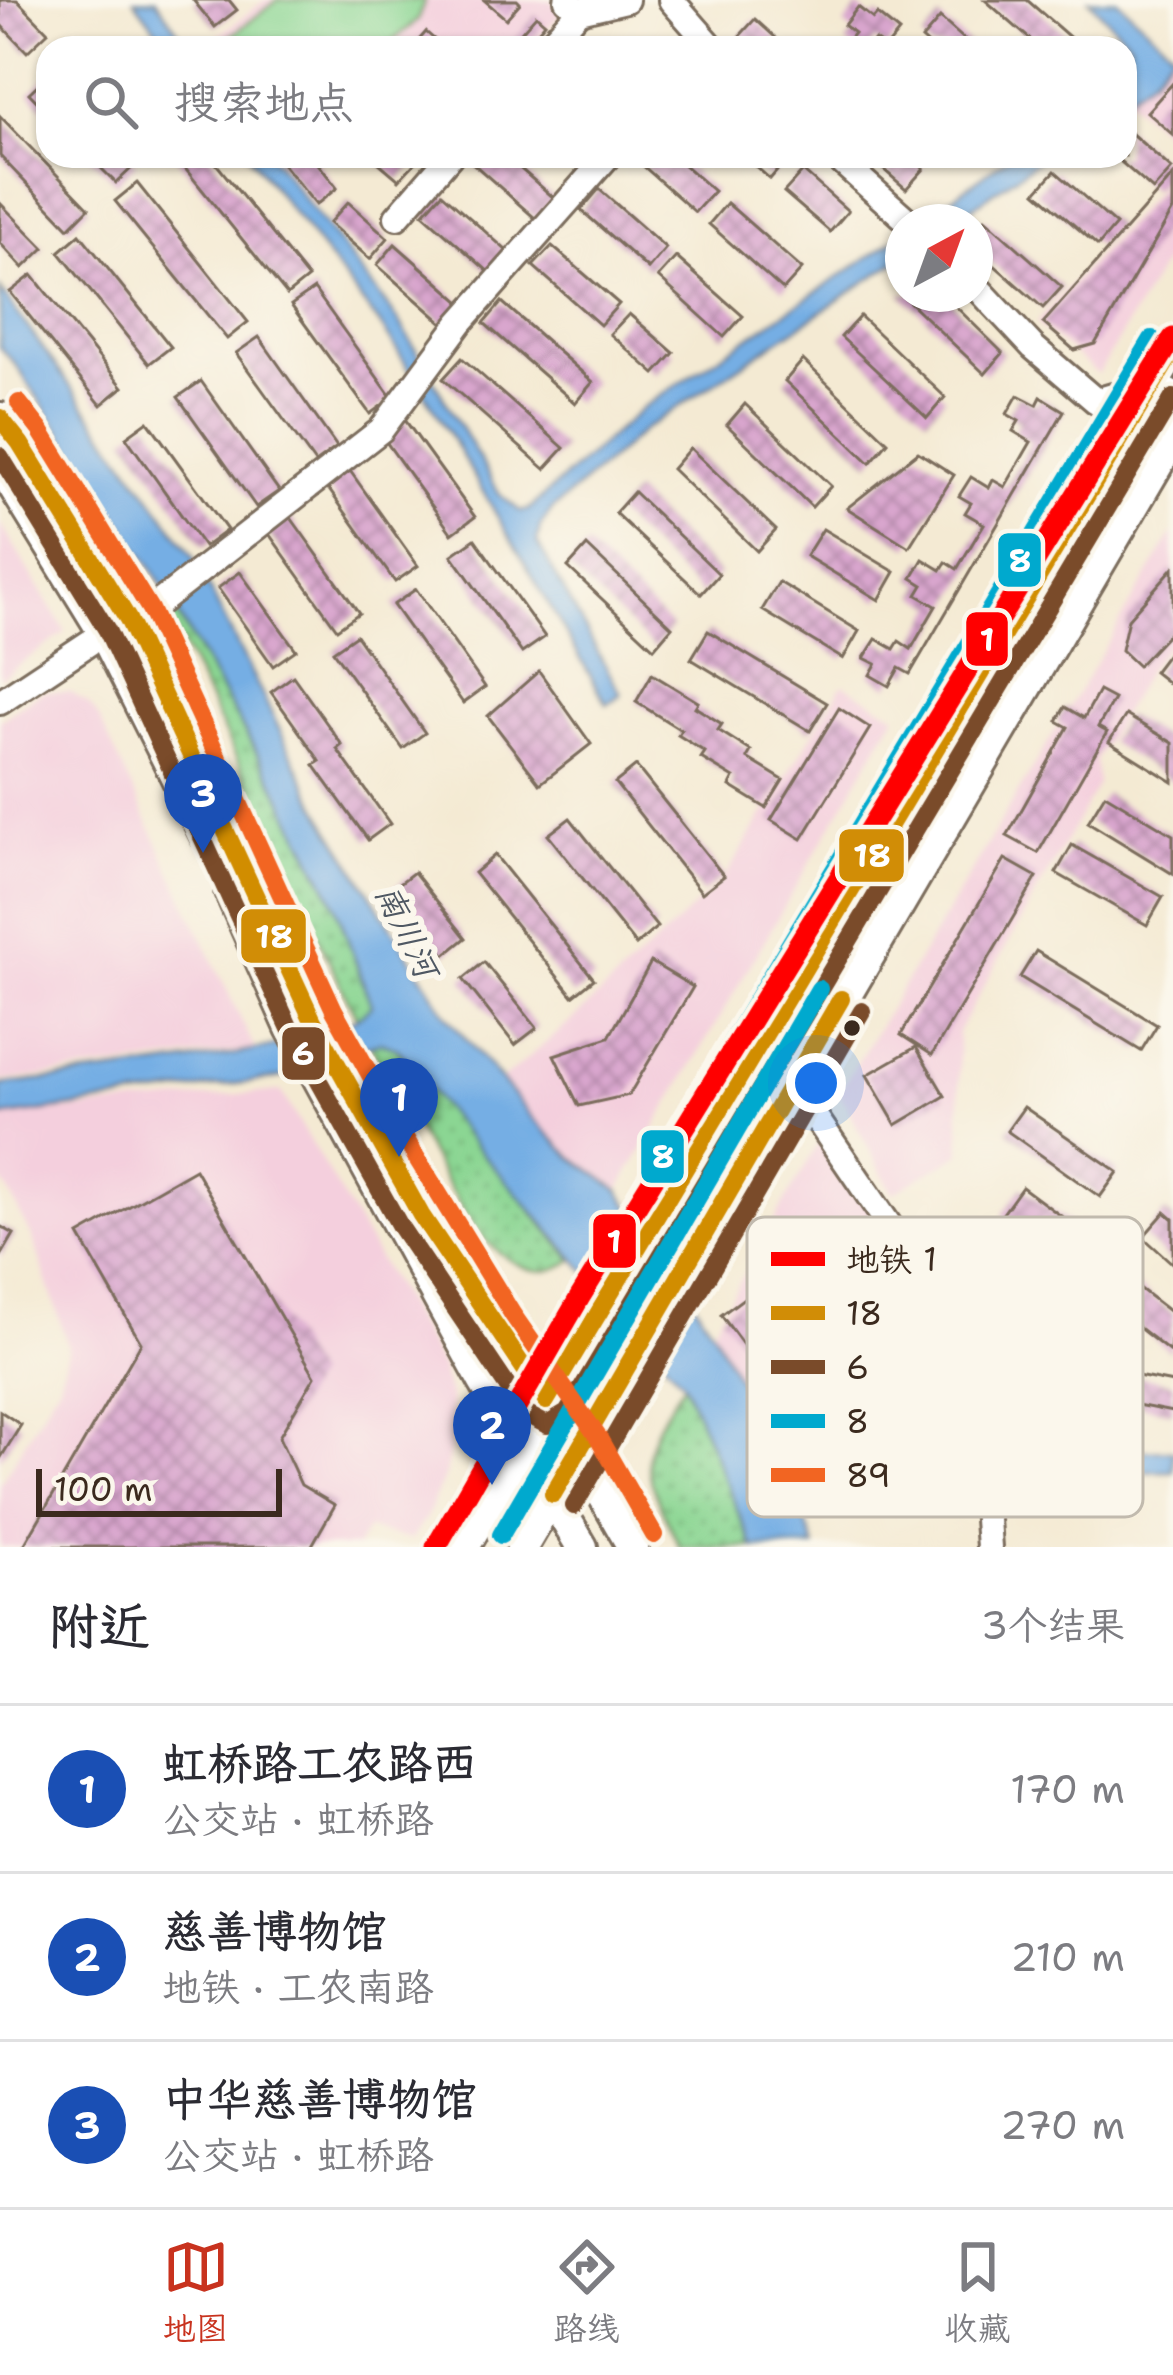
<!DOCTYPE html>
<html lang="zh">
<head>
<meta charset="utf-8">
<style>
	:root { --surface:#fff; --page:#f2f2f3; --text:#2b2b33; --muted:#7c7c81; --line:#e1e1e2; --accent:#c8321e }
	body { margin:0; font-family:"Shantell Sans","LXGW WenKai TC",sans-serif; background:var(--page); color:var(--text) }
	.compass { position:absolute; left:885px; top:204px; width:108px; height:108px; border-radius:50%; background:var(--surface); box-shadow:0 3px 9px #0004; rotate:41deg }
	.scale { position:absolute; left:36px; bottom:30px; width:246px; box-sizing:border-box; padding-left:12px; border:6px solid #3b2a1e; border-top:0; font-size:33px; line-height:42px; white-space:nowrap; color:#3b2a1e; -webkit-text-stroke:9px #fbf7ec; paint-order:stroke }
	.you { position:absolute; left:816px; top:1083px; width:42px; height:42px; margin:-30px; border:9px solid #fff; border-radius:50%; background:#1a73e8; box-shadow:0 0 0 18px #1a73e833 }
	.badge { display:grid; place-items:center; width:78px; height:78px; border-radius:50%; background:var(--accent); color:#fff; font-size:39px; font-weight:700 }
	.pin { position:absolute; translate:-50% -99px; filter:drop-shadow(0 3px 6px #0008) }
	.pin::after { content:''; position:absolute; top:63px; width:42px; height:36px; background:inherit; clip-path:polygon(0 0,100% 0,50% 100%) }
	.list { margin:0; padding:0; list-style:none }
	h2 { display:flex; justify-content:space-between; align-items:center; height:156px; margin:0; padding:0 48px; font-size:51px }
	h2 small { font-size:39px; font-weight:400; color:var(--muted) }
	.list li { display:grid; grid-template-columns:78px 1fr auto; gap:36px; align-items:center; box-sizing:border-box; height:168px; padding:0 48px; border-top:3px solid var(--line) }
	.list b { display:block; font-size:45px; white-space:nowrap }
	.list p { margin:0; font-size:39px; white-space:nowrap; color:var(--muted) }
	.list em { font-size:39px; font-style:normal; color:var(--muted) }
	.icon { flex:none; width:66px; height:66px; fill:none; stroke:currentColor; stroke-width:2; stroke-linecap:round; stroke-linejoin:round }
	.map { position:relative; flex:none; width:1173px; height:1547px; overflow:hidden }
	.search { position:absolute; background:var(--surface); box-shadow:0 3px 9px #0004; left:36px; right:36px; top:36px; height:132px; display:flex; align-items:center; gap:30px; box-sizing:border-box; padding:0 42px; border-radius:36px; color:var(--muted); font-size:45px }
	.sheet { height:660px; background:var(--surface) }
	nav { display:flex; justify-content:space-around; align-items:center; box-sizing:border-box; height:168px; border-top:3px solid var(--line); background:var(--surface); font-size:33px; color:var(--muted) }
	nav a { display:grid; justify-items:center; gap:6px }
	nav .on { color:var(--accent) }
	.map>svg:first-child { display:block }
</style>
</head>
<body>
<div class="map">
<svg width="1173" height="1547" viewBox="0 0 1173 1547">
	<defs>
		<pattern id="grass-dots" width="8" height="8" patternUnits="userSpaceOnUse" patternTransform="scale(3)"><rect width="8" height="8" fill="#8bd693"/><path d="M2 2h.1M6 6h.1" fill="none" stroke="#79b87e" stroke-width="1.8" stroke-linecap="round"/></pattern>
		<pattern id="building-cross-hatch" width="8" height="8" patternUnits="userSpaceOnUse" patternTransform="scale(3)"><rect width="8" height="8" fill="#d9a6ce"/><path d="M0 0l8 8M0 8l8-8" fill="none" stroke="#b187a7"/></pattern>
	</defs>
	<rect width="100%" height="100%" fill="#fbf7ec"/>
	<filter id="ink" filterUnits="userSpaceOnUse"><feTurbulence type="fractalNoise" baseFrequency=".00833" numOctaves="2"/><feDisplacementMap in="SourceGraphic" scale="24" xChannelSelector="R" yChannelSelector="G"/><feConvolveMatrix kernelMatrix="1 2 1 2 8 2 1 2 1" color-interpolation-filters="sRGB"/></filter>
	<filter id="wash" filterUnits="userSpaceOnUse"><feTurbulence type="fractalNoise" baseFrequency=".004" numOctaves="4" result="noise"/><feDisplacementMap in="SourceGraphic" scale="48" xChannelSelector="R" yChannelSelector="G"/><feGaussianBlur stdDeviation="2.7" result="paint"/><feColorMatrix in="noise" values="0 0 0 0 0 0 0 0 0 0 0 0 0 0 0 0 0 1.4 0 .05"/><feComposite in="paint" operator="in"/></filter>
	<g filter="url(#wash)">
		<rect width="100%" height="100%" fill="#f4ead3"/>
		<g fill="#f4cfdd">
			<path d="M 265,0 L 551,0 L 563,11 L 531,48 L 202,48 Z"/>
			<path d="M 1173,53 L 1173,139 L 1126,98 Z"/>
			<path d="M 1173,172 L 1173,247 L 1098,374 L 1036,323 Z"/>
			<path d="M 0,523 L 66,632 L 0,678 Z"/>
			<path d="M 1173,533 L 1173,638 L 1149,667 L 1095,760 L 1098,784 L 958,1032 L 961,1153 L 893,1193 L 839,1093 Z"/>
			<path d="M 843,684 L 896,715 L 619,1190 L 571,1156 L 499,1082 L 573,1020 L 724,879 Z"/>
			<path d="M 43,691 L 71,692 L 89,704 L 99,718 L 255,1049 L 0,1081 L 0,720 Z"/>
			<path d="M 281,1091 L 439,1363 L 450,1397 L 453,1434 L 445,1475 L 426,1518 L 411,1540 L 367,1529 L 356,1547 L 0,1547 L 0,1484 L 59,1383 L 68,1346 L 33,1239 L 0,1176 L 0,1116 Z"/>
			<path d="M 822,1137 L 965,1353 L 981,1389 L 981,1457 L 870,1457 L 788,1474 L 712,1330 Z"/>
		</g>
		<g fill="url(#grass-dots)" stroke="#638058" stroke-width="3">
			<path d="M 171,603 L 273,781 L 335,903 L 363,983 L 402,1056 L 573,1260 C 544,1280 519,1270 493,1247 C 466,1224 432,1158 414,1125 C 320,962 255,783 167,617 Z"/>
			<path d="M 684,1383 L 753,1547 L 680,1547 C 641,1467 632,1460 684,1383 Z"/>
		</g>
		<path fill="#8bd693" stroke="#638058" stroke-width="3" d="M 278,0 L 425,0 L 417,21 L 384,48 L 215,48 Z"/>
		<g fill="#74aee4" stroke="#586c81" stroke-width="3">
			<path d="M 134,0 L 156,0 L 190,48 L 170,48 Z"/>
			<path d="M 1089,0 L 1117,0 L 1173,51 L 1153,76 L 1125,98 L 1130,43 Z"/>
			<path d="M 249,156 L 271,156 L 399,321 L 501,496 L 520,511 L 528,510 L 644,407 L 903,234 L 903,257 L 645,429 L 552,510 L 540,527 L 537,542 L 621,694 L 607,704 L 437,413 L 384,330 Z"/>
			<path d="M 1009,156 L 1044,156 L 952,222 L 919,222 Z"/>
			<path d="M 0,289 L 192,554 L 322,815 L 447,1016 L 534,1120 L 571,1156 L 619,1190 L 712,1330 L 788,1473 L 870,1457 L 1173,1450 L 1173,1471 L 894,1479 L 818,1488 L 798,1501 L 815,1547 L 753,1547 L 684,1383 L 464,1133 L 397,1048 L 380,1042 L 278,1078 L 0,1117 L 0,1085 C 69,1076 336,1055 371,1005 L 335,903 L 273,781 L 154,572 L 18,368 L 0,347 Z"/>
		</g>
		<g id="blocks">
			<g fill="url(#building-cross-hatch)" fill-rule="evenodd">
				<path d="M 0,0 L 17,0 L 48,32 L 27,52 L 0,24 Z"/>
				<path d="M 193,0 L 229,0 L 237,10 L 215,27 Z"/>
				<path d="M 484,0 L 517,0 L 520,3 L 506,19 Z"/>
				<path d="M 985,0 L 1027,0 L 1082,48 L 1040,48 Z"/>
				<path d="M 858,7 L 873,19 L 877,14 L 899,32 L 886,48 L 875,40 L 868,48 L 852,48 L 846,43 L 854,33 L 844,25 Z"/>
				<path d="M 536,15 L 545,23 L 523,48 L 507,48 Z"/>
				<path d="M 940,18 L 974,48 L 932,48 L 922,39 Z"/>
				<path d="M 755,19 L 787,48 L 745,48 L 736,40 Z"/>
				<path d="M 426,32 L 444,48 L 412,48 Z"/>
				<path d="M 48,75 L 48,113 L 29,93 Z"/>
				<path d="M 1173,83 L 1173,135 L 1147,112 Z"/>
				<path d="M 0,116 L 89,208 L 69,228 L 0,156 Z"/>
				<path d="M 1125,128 L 1172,169 L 1153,190 L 1114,156 L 1125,156 Z"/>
				<path d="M 89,156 L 128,156 L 136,164 L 116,183 Z"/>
				<path d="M 175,156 L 210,156 L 308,278 L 287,295 Z"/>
				<path d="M 276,156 L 312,156 L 337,188 L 316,205 Z"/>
				<path d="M 383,156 L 408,156 L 415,163 L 399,180 L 378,162 Z"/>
				<path d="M 472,156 L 506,156 L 554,198 L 536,219 L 469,160 Z"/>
				<path d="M 632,156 L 674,156 L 714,191 L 695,212 Z"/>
				<path d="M 744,156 L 786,156 L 788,158 L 770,179 Z"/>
				<path d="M 868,156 L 910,156 L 924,169 L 906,189 Z"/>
				<path d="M 803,171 L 848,211 L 830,232 L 784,192 Z"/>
				<path d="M 1055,171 L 1116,225 L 1098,246 L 1036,192 Z"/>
				<path d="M 1173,176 L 1173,210 L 1095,344 L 1074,350 L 1043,323 Z"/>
				<path d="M 137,183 L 248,322 L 227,339 L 115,201 Z"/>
				<path d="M 599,189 L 666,248 L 648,269 L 581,210 Z"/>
				<path d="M 442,193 L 508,252 L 490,273 L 423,214 Z"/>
				<path d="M 348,202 L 388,238 L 370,259 L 329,223 Z"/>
				<path d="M 0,203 L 44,248 L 23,268 L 0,243 Z"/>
				<path d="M 727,203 L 802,269 L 783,290 L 709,224 Z"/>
				<path d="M 985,219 L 1062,287 L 1043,308 L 975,248 L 975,230 Z"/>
				<path d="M 80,234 L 171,347 L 149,364 L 59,252 Z"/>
				<path d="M 395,244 L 462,303 L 444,324 L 377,265 Z"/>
				<path d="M 552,246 L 619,304 L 600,325 L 533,266 Z"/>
				<path d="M 676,257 L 743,316 L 724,337 L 658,277 Z"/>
				<path d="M 32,275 L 123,387 L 101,405 L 10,292 Z"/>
				<path d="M 314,289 L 392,398 L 370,414 L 291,305 Z"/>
				<path d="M 901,294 L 943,294 L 1003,353 L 985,374 Z"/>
				<path d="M 502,302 L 593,382 L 575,403 L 484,323 Z"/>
				<path d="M 629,314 L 674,353 L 655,374 L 610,334 Z"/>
				<path d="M 860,316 L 945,397 L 927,418 L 841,337 Z"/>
				<path d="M 259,337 L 337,447 L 315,463 L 236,353 Z"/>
				<path d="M 462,358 L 564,448 L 545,469 L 443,379 Z"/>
				<path d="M 803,360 L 888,442 L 870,463 L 785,381 Z"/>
				<path d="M 201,381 L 279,491 L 256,507 L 178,397 Z"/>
				<path d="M 1018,395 L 1037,405 L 1041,397 L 1064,411 L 910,674 L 899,668 L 889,686 L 870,675 L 876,664 L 864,658 L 876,639 L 894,649 L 899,641 L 911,649 L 936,606 L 917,595 L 923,585 L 912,578 L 923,559 L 941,570 L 946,562 L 957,569 L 984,524 L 965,513 L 971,503 L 959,496 L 971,477 L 989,488 L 993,480 L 1005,487 L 1031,442 L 1013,431 L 1019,421 L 1007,414 Z"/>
				<path d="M 745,404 L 831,486 L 812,507 L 727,425 Z"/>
				<path d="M 405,420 L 475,517 L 452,534 L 382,436 Z"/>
				<path d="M 148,421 L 227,530 L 204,547 L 126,437 Z"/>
				<path d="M 690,448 L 776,530 L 757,551 L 672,469 Z"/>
				<path d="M 918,452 L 954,475 L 909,547 L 847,508 Z"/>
				<path d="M 348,468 L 418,566 L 395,582 L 325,484 Z"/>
				<path d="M 634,492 L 719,574 L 701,594 L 615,513 Z"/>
				<path d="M 289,515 L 359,613 L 337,629 L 267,531 Z"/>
				<path d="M 823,529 L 895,572 L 879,600 L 806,556 Z"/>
				<path d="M 475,539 L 545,637 L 522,653 L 452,555 Z"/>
				<path d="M 587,546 L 672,627 L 654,648 L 568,567 Z"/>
				<path d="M 1173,568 L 1173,629 L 1138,666 L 1121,650 L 1128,619 Z"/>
				<path d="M 240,572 L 296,650 L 273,666 L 218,588 Z"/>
				<path d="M 779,582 L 859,631 L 843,659 L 762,610 Z"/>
				<path d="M 416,589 L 485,687 L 463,703 L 393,605 Z"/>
				<path d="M 708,631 L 827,703 L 810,731 L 691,659 Z"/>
				<path d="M 356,635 L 425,733 L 403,749 L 333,651 Z"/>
				<path d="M 1173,647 L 1173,687 L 1154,672 Z"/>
				<path d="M 539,671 L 591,744 L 540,784 L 488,716 Z"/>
				<path d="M 652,674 L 698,702 L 695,707 L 722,724 L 718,730 L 751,751 L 747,758 L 783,780 L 766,808 L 730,786 L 734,778 L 701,758 L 705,752 L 678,735 L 681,730 L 636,702 Z"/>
				<path d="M 293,676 L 342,745 L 337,749 L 390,824 L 368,840 L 314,765 L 320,761 L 271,692 Z"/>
				<path d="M 1099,691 L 1114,699 L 1098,727 L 1107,732 L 1038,853 L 1007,836 L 1068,727 L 1057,721 L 1065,707 L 1084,718 Z"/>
				<path d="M 839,708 L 870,728 L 802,839 L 771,820 Z"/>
				<path d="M 1126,715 L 1173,743 L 1173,782 L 1109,742 Z"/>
				<path d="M 636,766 L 724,876 L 702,893 L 615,783 Z"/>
				<path d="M 1105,794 L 1173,835 L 1173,874 L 1088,822 Z"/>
				<path d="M 570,818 L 657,927 L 636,945 L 548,835 Z"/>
				<path d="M 1072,845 L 1163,897 L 1147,925 L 1056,873 Z"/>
				<path d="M 495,855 L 594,979 L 573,996 L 474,873 Z"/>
				<path d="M 1005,859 L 1037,877 L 932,1055 L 901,1035 Z"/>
				<path d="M 414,872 L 466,938 L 445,955 L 392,889 Z"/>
				<path d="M 1036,951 L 1157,1025 L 1141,1051 L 1020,977 Z"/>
				<path d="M 484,962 L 537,1028 L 515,1045 L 463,979 Z"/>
				<path d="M 651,962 L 693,987 L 629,1095 L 579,1106 L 554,1055 L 609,1037 Z"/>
				<path d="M 916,1047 L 945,1096 L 896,1125 L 867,1075 Z"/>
				<path d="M 1024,1107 L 1118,1172 L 1100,1197 L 1007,1131 Z"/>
				<path d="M 195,1169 L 315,1376 L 279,1437 L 301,1485 L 335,1505 L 311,1547 L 23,1547 L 141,1343 L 79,1235 Z"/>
				<path d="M 1022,1187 L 1096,1242 L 1076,1269 L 1002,1215 Z"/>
				<path d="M 1165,1212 L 1173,1219 L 1173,1264 L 1143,1237 Z"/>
				<path d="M 0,1226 L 14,1234 L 0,1258 Z"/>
				<path d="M 854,1241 L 888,1288 L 895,1284 L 910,1305 L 903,1310 L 938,1359 L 817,1445 L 721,1315 L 760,1286 L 772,1303 L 767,1307 L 771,1312 L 829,1268 L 825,1262 ZM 837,1280 L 878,1336 L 849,1357 L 870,1387 L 842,1408 L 779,1323 Z"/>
				<path d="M 1120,1273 L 1173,1314 L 1170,1352 L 1101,1298 Z"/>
				<path d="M 1107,1370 L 1173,1383 L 1172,1412 L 1102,1398 Z"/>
				<path d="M 0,1411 L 21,1425 L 0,1459 Z"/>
			</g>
		</g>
	</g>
	<g filter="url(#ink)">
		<use href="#blocks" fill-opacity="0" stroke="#7c6d5d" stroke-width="3"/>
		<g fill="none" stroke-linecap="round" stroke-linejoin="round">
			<defs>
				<g id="minor">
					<path d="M 567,0 L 579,11 L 626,0"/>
					<path d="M 671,0 L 713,48"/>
					<path d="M 546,48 L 579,11"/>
					<path d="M 835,156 L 909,222"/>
					<path d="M 397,217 L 450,156"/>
					<path d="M 975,285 L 1033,347 L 1096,401 L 1154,384 L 1173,394"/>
					<path d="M 0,702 L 104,633 L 160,602 L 381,430 L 460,323 L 608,156"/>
					<path d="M 793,1084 L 957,1325 L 987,1379 L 991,1428 L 985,1492 L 989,1547"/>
				</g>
				<g id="major">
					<path d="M 0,418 L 20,443 L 128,619 L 313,1021 L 392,1164 L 493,1328 L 577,1449 L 633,1547"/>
					<path d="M 0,464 L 104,633 L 206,836"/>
					<path d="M 230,891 L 291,1028 L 483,1380 L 582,1547"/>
					<path d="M 464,1547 L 600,1308 L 1173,351"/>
					<path d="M 522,1547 L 1173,438"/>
				</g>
			</defs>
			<use href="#minor" stroke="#7c6d5d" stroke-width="30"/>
			<use href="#major" stroke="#7c6d5d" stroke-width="36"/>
			<use href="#minor" stroke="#fff" stroke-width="24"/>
			<use href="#major" stroke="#fff" stroke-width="30"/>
			<defs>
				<g id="bus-1">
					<path d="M 0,418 L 20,443 L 128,619 L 313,1021 L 421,1215 L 546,1401 L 1173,351"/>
					<path d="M 553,1494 L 841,999"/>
				</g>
				<g id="bus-2">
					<path d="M 0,456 L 107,630 L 292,1033 L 401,1228 L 526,1414 L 547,1425 L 567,1413 L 1173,398"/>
					<path d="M 574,1506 L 862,1011"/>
				</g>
				<g id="bus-3">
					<path d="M 443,1535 L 579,1296 L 1152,339"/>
					<path d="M 501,1535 L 819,989"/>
				</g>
				<path id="bus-4" d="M 19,403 L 40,430 L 150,609 L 334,1010 L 413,1152 L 513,1315 L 598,1437 L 654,1535"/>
			</defs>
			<use href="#bus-1" stroke="#fbf7ec" stroke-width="27"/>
			<use href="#bus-2" stroke="#fbf7ec" stroke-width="27"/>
			<use href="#bus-3" stroke="#fbf7ec" stroke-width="27"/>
			<use href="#bus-4" stroke="#fbf7ec" stroke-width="27"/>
			<use href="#bus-1" stroke="#d18d06" stroke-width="18"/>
			<use href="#bus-2" stroke="#7a4b2a" stroke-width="18"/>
			<use href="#bus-3" stroke="#00a9ce" stroke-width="18"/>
			<use href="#bus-4" stroke="#f26522" stroke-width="18"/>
			<defs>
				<path id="metro-1" d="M 436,1547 L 580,1297 L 1173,338"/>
			</defs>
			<use href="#metro-1" stroke="#fbf7ec" stroke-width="30"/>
			<use href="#metro-1" stroke="#f00" stroke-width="21"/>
		</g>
	</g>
	<circle fill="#3b2a1e" stroke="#fbf7ec" stroke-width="4.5" cx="852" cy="1028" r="10"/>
	<g text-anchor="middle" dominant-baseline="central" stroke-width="12" stroke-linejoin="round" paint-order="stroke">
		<g font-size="33" font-style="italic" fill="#4f5863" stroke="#fbf7ec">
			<text transform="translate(407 931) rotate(64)">南川河</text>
		</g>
	</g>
	<rect x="747" y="1217" width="396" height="300" rx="18" fill="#fbf7ec" stroke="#c1baae" stroke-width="3"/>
	<rect x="771" y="1252" width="54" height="14" fill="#f00"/>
	<rect x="771" y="1306" width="54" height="14" fill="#d18d06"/>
	<rect x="771" y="1360" width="54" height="14" fill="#7a4b2a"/>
	<rect x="771" y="1414" width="54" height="14" fill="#00a9ce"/>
	<rect x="771" y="1468" width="54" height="14" fill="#f26522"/>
	<g font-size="33" fill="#3b2a1e">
		<text x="846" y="1271">地铁 1</text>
		<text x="846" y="1325">18</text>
		<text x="846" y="1379">6</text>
		<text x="846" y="1433">8</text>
		<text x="846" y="1487">89</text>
	</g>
	<g stroke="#fbf7ec" stroke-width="4.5">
		<rect x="996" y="531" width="47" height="58" rx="12" fill="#00a9ce"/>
		<rect x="964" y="610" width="46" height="58" rx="12" fill="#f00"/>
		<rect x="837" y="827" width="69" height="57" rx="12" fill="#d18d06"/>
		<rect x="239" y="907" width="69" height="58" rx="12" fill="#d18d06"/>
		<rect x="280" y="1025" width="47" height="57" rx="12" fill="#7a4b2a"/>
		<rect x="639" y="1128" width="47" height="57" rx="12" fill="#00a9ce"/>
		<rect x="591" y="1212" width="47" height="58" rx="12" fill="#f00"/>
	</g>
	<g font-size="33" text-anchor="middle" font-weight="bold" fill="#fff">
		<text x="1020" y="572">8</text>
		<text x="987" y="651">1</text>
		<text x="872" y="867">18</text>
		<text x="274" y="948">18</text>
		<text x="303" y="1065">6</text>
		<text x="663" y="1168">8</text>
		<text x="614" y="1253">1</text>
	</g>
</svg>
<svg class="compass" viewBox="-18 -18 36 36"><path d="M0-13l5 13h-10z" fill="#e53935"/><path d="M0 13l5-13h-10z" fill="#7c7c81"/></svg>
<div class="scale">100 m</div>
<div class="you"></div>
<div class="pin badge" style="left:399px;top:1157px;background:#1a4fb4">1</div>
<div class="pin badge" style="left:492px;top:1485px;background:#1a4fb4">2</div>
<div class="pin badge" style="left:203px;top:853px;background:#1a4fb4">3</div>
<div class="search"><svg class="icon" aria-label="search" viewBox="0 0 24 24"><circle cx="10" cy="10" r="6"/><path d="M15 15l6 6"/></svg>搜索地点</div>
</div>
<section class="sheet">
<h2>附近<small>3个结果</small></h2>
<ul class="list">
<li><span class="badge" style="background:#1a4fb4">1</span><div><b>虹桥路工农路西</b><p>公交站 · 虹桥路</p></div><em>170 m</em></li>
<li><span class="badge" style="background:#1a4fb4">2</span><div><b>慈善博物馆</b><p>地铁 · 工农南路</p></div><em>210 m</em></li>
<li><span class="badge" style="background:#1a4fb4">3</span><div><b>中华慈善博物馆</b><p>公交站 · 虹桥路</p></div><em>270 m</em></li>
</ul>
</section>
<nav>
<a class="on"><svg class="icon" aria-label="map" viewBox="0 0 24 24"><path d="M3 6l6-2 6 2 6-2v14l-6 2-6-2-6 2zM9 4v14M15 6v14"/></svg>地图</a>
<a><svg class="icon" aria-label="directions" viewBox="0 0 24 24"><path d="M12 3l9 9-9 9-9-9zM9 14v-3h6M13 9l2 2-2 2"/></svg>路线</a>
<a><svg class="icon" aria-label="saved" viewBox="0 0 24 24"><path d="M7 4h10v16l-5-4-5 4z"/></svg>收藏</a>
</nav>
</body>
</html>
